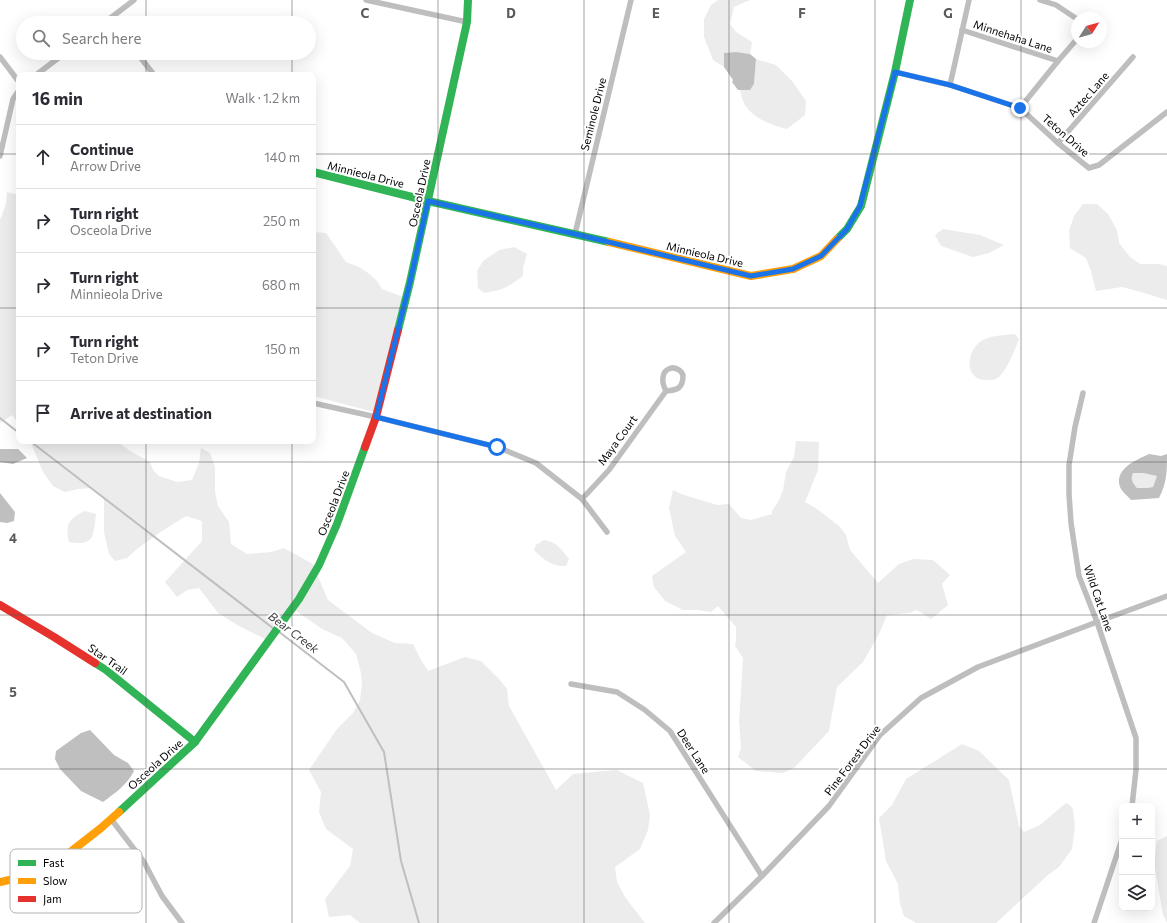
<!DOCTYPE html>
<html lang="en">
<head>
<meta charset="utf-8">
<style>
	:root { --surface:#fff; --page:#f2f2f3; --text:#2b2b33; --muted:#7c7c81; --line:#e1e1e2 }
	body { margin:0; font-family:Commissioner,sans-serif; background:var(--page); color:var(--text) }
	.controls { position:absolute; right:12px; bottom:12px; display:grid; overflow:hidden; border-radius:8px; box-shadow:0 4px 16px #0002 }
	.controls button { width:36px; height:36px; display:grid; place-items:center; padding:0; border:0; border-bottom:1px solid var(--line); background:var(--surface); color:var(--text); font:20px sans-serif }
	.compass { position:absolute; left:1071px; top:12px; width:36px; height:36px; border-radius:50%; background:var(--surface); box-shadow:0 4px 16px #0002; rotate:53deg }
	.stop { position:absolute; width:12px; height:12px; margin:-9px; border:3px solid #1a73e8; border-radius:50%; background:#fff }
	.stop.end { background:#1a73e8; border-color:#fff; box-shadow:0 1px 4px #0008 }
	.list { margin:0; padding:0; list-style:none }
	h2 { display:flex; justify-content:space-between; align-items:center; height:52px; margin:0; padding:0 16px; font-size:17px }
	h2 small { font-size:13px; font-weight:400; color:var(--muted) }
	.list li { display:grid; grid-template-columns:26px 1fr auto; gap:12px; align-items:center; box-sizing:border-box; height:64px; padding:0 16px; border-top:1px solid var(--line) }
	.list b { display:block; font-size:15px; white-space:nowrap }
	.list p { margin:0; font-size:13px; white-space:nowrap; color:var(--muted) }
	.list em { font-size:13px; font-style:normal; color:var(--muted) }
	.icon { flex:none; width:22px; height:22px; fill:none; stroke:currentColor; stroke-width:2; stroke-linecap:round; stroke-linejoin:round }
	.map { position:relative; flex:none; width:1167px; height:923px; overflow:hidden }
	.search { position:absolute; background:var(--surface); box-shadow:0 4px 16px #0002; left:16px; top:16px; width:300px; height:44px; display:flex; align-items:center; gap:10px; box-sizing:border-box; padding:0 14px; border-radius:22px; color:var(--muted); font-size:15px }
	.panel { position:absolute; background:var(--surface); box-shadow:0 4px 16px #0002; left:16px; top:72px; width:300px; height:372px; border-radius:8px }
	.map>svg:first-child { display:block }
</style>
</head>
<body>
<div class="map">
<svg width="1167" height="923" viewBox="0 0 1167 923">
	<rect width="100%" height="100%" fill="#fff"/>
	<g fill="#ececec">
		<path d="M 718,0 L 750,0 L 734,7 L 730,24 L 736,32 L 752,42 L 750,54 L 736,52 L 724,53 L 724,67 L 713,60 L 704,37 L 704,19 L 711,5 Z"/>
		<path d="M 756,59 L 776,65 L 792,81 L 806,101 L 805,115 L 787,129 C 771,125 754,119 745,105 C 742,100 741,94 740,90 L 750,90 L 754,84 Z"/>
		<path d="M 7,192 L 19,195 L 19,424 L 12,415 L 0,423 L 0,220 L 6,204 Z"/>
		<path d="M 1083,204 L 1097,204 L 1108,214 L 1117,230 L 1119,243 L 1130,257 L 1140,264 L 1159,264 L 1167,266 L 1167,300 L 1141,292 L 1122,287 L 1096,291 L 1091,271 L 1086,258 L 1070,248 L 1069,231 L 1074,216 Z"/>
		<path d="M 943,229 L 980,235 L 1004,245 L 989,253 L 973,257 L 941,246 L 935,235 Z"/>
		<path d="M 313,232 L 326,233 L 346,262 L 359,267 L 368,273 L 377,281 L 382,289 L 403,297 L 374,412 L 313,396 Z"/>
		<path d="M 514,247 L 527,254 L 523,268 L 523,276 C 508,287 503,290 484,293 L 478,288 L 477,271 L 483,261 L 499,250 Z"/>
		<path d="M 1015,334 L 1019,339 C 1015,349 1006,374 996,379 C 994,380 990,380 987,380 C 962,381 966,347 985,339 C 993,335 1007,335 1015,334 Z"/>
		<path d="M 30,441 L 116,441 L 132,452 L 150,462 L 153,470 L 159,476 L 177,482 L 192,480 L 199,463 L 201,448 L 210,453 L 215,467 L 215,492 L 218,506 L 229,522 L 231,544 L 247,554 L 271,552 L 284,548 L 313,564 L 314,567 C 300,592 284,617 265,639 L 239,626 L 218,613 L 199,588 L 187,590 L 177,597 L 165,582 L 202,541 L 202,521 L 186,516 L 159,533 L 137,549 L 127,558 L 115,561 L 109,554 L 104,532 L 104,497 L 92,488 L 78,489 L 65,492 L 53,486 L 43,472 Z"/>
		<path d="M 796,441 L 819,442 L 818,470 L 805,502 L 817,509 L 839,526 L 846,535 L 850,550 L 878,583 L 899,564 L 913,559 L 933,560 L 950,575 L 942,584 L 948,605 L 931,619 L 917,610 L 909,613 L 887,615 L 879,634 L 863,662 L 837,687 L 829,731 L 794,768 L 783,773 L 756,771 L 738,757 L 741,748 L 739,721 L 743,658 L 735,646 L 736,641 L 736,627 L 718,606 L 711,612 L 697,610 L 683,610 L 665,601 L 654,587 L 652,576 L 686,552 L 675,536 L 669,508 L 673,490 L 681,494 L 717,505 L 729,504 L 741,518 L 751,520 L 772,514 L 772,511 L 779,500 L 783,490 L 786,472 L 794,457 Z"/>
		<path d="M 1133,473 L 1143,473 L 1157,476 L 1153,487 L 1147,488 L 1137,488 C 1133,483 1130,479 1133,473 Z"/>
		<path d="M 85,511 L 96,514 C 93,534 96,547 69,542 C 65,525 69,518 85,511 Z"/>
		<path d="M 544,540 C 557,542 561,549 569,559 L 566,566 C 552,567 543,559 534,550 L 536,545 Z"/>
		<path d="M 317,574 L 328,600 L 372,633 L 395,643 L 413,644 L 420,658 L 428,671 L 465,657 L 481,661 L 499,679 L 507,689 L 509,706 L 556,790 L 573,774 L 604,771 L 617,770 L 643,783 L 650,815 L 648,830 L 640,849 L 615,867 L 617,882 L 625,897 L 645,923 L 360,923 L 350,915 L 329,917 L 325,899 L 350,866 L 353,849 L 326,829 L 319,812 L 321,792 L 309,770 L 337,729 L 353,713 L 360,700 L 362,684 L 361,673 L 356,654 L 342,638 L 322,629 L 295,610 Z"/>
		<path d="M 962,744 L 979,751 L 1009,780 L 1019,826 L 1024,832 L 1040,825 L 1066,803 L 1070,805 L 1073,809 L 1075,827 L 1072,849 L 1059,867 L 1048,875 L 996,923 L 916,923 L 904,916 L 900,904 L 898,884 L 886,861 L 879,818 L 892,805 L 906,779 Z"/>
		<path d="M 1167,836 L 1167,923 L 1163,915 L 1154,862 L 1157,841 Z"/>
	</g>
	<g fill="#bfbfbf" fill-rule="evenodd">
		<path d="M 736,52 L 750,54 L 756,59 L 754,84 L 750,90 L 738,90 L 732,82 L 733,80 L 724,67 L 724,53 Z"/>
		<path d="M 0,449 L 18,449 L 27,458 L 13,464 L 0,462 Z"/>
		<path d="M 1149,454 L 1161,456 L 1167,454 C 1167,471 1167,482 1159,498 L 1131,500 C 1128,496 1122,492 1120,487 C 1114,469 1136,460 1149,454 ZM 1133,473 L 1143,473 L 1157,476 L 1153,487 L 1147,488 L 1137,488 C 1133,483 1130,479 1133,473 Z"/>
		<path d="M 0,493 L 15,512 L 14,521 L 7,523 L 0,522 Z"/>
		<path d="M 90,730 L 114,755 L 128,763 L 134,771 C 127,785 115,793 103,802 L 81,791 L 60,769 L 55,759 L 56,751 L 81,733 Z"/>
	</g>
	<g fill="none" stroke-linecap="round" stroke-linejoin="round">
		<g stroke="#bfbfbf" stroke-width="2">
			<path d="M 0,418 L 19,433"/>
			<path d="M 30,441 L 274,629"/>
			<path d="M 278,631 L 344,682 L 384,752 L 401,861 L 419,923"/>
		</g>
		<g stroke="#bebebe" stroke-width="5.5">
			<path d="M 366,0 L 467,22"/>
			<path d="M 1040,0 L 1056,5 L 1077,19"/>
			<path d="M 111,18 L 115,23"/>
			<path d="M 104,23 L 134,0"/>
			<path d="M 962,30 L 1058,61"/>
			<path d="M 137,53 L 154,75"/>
			<path d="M 0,57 L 19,82"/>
			<path d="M 895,72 L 950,85 L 1020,108 L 1058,143 L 1089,168 L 1099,165 L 1167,112"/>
			<path d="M 36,75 L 65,53"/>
			<path d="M 950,85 L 969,0"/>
			<path d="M 1020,108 L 1058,61 L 1077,39"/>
			<path d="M 1058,143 L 1133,57"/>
			<path d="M 0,156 L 13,99 L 19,90"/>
			<path d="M 575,234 L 631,0"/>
			<path d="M 1083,393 L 1075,427 L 1069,465 L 1069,494 L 1071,523 L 1079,576 L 1097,622 L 1136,738 L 1136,770 L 1132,806"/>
			<path d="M 313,403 L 376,417 L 497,447 L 536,463 L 582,499 L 607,532"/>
			<path d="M 582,499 L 609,470 L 666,391 C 664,387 662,382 663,378 C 663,370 672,365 679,370 C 681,371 682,373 683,375 C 683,388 678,390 666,391"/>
			<path d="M 571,684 L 617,692 L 645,710 L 670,731 L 762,876"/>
			<path d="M 111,819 L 144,862 L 162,896 L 182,923"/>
			<path d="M 714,923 L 762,876 L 829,806 L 880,735 L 921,698 L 978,667 L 1097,622 L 1167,596"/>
			<path d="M 1094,923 L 1122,839"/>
		</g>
		<g stroke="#30b455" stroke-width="8">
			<path d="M 313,172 L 428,201 L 609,242"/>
			<path d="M 837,239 L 847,229 L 861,206 L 895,72 L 910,0"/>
			<path d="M 398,330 L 410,282 L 467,22 L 468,0"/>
			<path d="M 95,663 L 106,670 L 195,742"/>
			<path d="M 119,812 L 195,742 L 299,599 L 319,565 L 337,524 L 365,447"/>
		</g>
		<g stroke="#ff9f0a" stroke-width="8">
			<path d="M 609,242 L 751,276 L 793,269 L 821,256 L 837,239"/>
			<path d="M 0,882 L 31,875 L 45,868 L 69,853 L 101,828 L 119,812"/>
		</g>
		<g stroke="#e5322d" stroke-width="8">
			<path d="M 365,447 L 376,417 L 398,330"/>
			<path d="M 0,605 L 54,637 L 95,663"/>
		</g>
	</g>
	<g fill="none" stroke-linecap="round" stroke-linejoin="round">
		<path stroke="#1a73e8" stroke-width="5" d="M 497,447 L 376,417 L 410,282 L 428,201 L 575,234 L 751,276 L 793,269 L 821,256 L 847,229 L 860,206 L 895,72 L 950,85 L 1020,108"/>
	</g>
	<path fill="none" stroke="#595959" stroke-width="1" stroke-opacity="0.55" d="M 146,0 L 146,23M 292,0 L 292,23M 438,0 L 438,923M 584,0 L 584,923M 729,0 L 729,923M 875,0 L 875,923M 1021,0 L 1021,923M 146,53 L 146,75M 292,53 L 292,75M 0,154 L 19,154M 313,154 L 1167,154M 0,308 L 19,308M 313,308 L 1167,308M 146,441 L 146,923M 292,441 L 292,923M 0,462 L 1167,462M 0,615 L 1167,615M 0,769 L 1167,769"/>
	<g text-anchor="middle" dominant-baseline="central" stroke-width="4" stroke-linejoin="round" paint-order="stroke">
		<g font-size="11" fill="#000" stroke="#fff">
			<text transform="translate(1013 36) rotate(18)">Minnehaha Lane</text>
			<text transform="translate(1088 94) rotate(-49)">Aztec Lane</text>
			<text transform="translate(593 114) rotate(-76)">Seminole Drive</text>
			<text transform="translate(1066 135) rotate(41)">Teton Drive</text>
			<text transform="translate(366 174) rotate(14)">Minnieola Drive</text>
			<text transform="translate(419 193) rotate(-78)">Osceola Drive</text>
			<text transform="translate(705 254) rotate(13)">Minnieola Drive</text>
			<text transform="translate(617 440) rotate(-54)">Maya Court</text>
			<text transform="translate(333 503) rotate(-69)">Osceola Drive</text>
			<text transform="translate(1099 598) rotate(71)">Wild Cat Lane</text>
			<text transform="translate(108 659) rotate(35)">Star Trail</text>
			<text transform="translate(694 751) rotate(57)">Deer Lane</text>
			<text transform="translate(852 760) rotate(-53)">Pine Forest Drive</text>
			<text transform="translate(155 764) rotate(-42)">Osceola Drive</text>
		</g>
		<g font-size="12" font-style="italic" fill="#444" stroke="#fff">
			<text transform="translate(294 632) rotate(37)">Bear Creek</text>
		</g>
	</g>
	<rect x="10" y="849" width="132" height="64" rx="6" fill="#fff" stroke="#b2b2b2" stroke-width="1"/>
	<rect x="18" y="860" width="18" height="6" fill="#30b455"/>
	<rect x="18" y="878" width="18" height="6" fill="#ff9f0a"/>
	<rect x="18" y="896" width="18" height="6" fill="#e5322d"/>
	<g font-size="11" fill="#000">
		<text x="43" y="867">Fast</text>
		<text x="43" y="885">Slow</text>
		<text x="43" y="903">Jam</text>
	</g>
	<g font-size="13" text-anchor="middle" font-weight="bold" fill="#595959" stroke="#fff" stroke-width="4" stroke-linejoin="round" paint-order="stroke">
		<text x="365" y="18">C</text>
		<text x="511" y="18">D</text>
		<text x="656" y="18">E</text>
		<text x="802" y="18">F</text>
		<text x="948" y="18">G</text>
		<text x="13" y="543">4</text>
		<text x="13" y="697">5</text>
	</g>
</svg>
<div class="controls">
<button>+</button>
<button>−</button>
<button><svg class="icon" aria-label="layers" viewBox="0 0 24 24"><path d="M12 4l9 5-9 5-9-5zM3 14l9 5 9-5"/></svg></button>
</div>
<svg class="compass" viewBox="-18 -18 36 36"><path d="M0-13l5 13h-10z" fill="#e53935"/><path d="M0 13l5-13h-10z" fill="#7c7c81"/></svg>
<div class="stop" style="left:497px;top:447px"></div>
<div class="stop end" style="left:1020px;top:108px"></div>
<div class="search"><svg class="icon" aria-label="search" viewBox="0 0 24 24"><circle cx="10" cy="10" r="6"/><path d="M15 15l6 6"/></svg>Search here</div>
<section class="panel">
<h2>16 min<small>Walk · 1.2 km</small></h2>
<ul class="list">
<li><svg class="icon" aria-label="ahead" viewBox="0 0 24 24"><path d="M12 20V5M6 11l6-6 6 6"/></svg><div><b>Continue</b><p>Arrow Drive</p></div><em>140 m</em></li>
<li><svg class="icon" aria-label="right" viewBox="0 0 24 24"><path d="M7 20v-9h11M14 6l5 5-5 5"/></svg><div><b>Turn right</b><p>Osceola Drive</p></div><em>250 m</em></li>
<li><svg class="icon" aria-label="right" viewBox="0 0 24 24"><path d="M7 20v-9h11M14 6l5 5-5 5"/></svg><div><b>Turn right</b><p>Minnieola Drive</p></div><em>680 m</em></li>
<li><svg class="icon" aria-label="right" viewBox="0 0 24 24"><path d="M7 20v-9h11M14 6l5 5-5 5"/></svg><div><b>Turn right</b><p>Teton Drive</p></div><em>150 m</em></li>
<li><svg class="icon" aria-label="arrive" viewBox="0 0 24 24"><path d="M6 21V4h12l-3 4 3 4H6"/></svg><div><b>Arrive at destination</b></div></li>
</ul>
</section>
</div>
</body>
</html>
